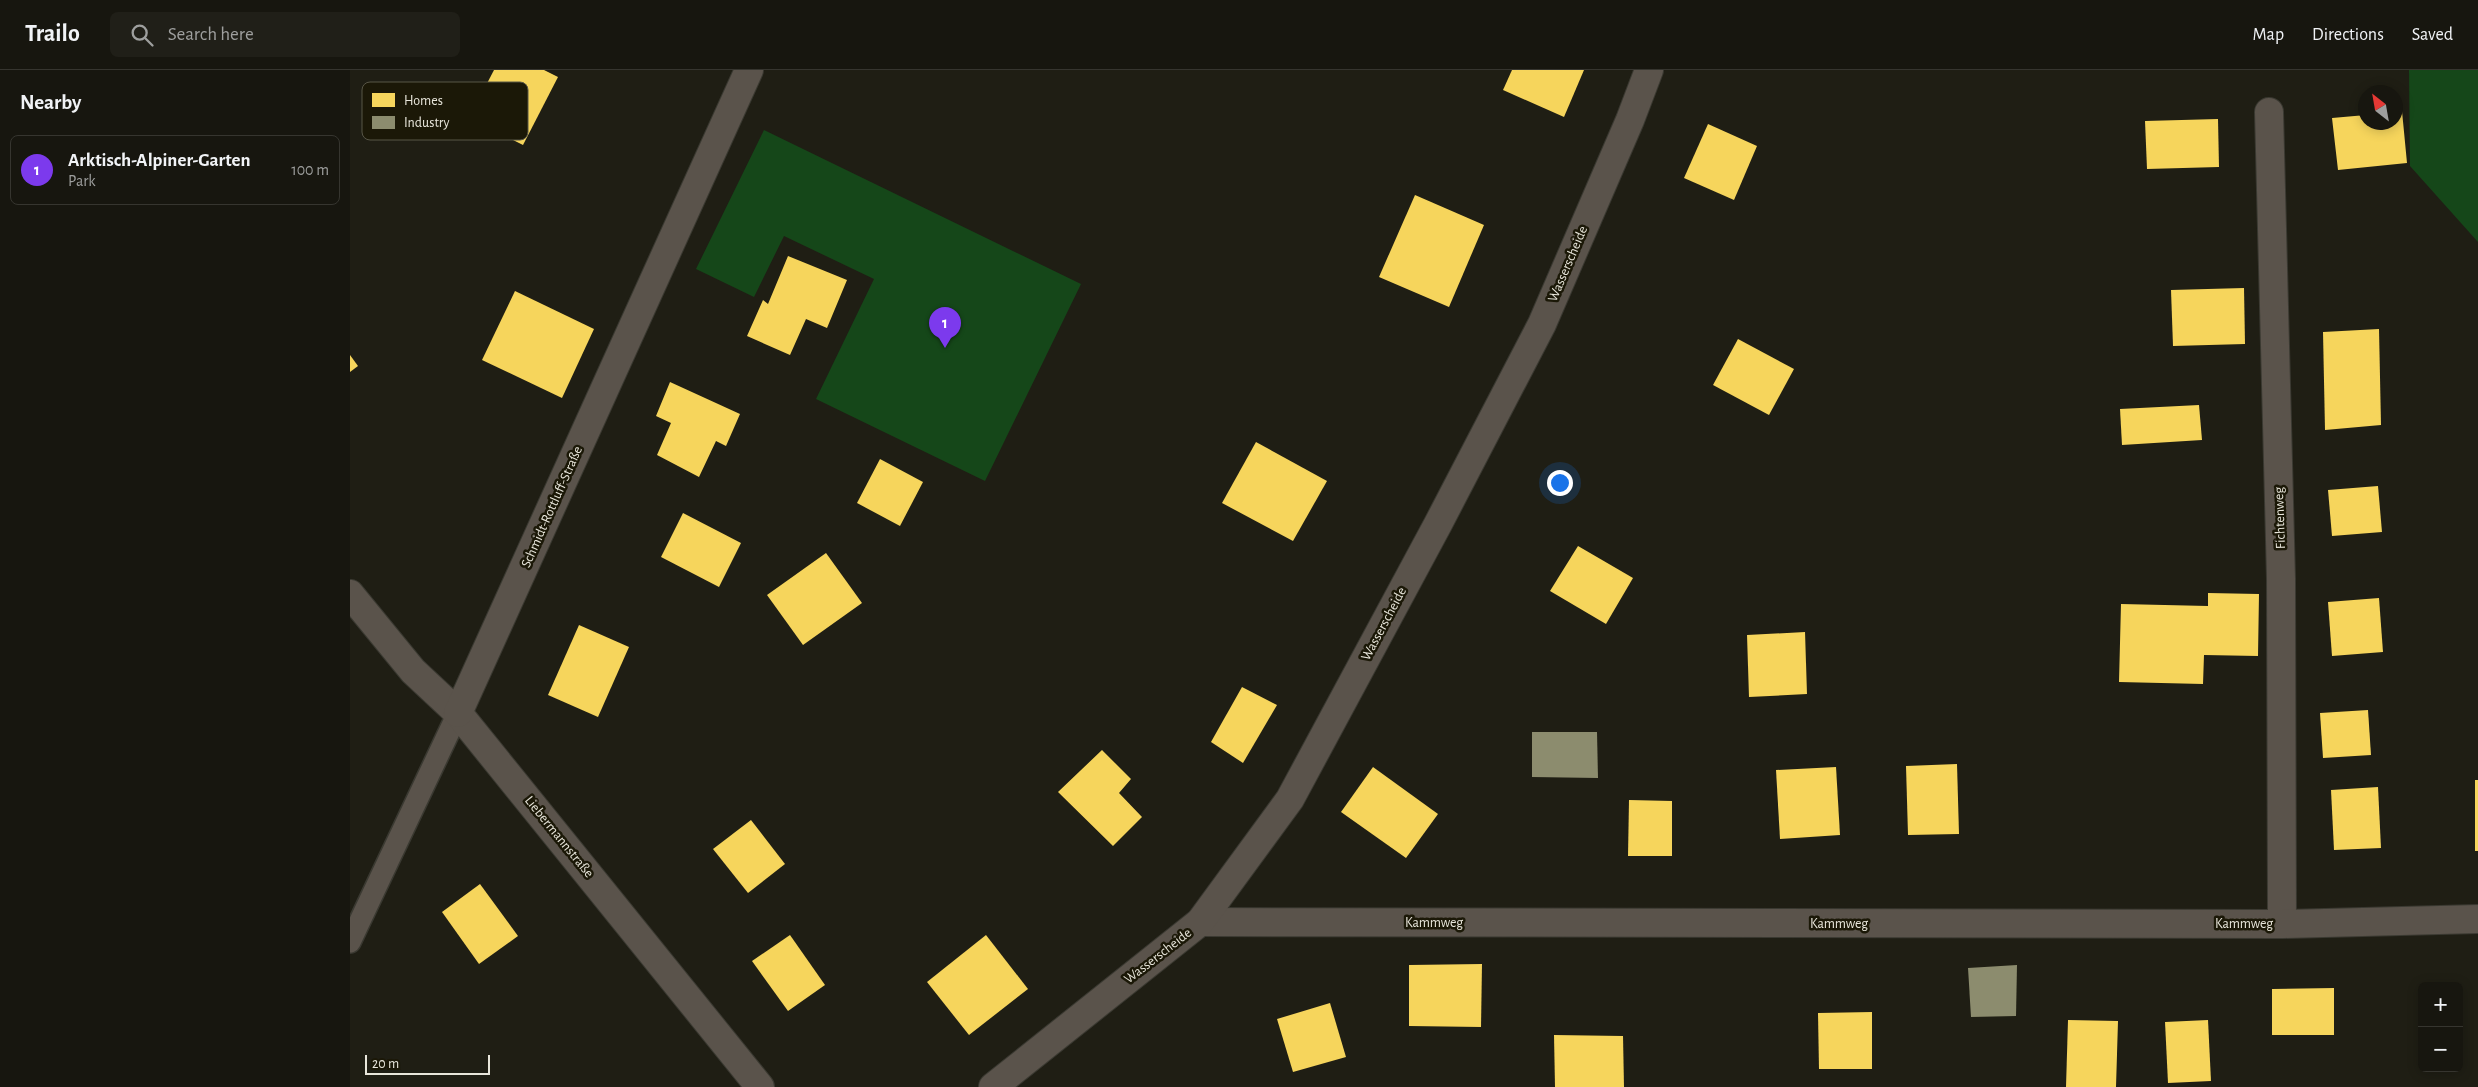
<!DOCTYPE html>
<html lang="en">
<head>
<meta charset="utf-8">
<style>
	:root { --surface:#17160f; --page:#201f18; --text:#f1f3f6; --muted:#9e9f9e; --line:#36352f; --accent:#7c3aed }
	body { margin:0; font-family:"Alegreya Sans",sans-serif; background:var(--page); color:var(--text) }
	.controls { position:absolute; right:15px; bottom:15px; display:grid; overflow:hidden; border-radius:8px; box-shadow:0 2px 12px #0003 }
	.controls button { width:45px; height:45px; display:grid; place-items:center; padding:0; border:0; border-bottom:1px solid var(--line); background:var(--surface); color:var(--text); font:25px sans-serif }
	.compass { position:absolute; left:2008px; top:15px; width:45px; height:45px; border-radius:50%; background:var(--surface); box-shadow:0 2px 12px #0003; rotate:329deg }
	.scale { position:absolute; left:15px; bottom:12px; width:125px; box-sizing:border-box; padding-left:5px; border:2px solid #e8e6db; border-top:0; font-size:14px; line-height:18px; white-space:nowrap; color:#e8e6db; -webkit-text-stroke:4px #1b1807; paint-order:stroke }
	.you { position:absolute; left:1209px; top:412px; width:18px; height:18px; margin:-12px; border:4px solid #fff; border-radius:50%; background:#1a73e8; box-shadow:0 0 0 8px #1a73e833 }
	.badge { display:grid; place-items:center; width:32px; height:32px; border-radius:50%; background:var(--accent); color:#fff; font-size:16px; font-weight:700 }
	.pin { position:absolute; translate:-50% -41px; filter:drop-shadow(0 1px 2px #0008) }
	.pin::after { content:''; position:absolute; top:26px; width:18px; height:15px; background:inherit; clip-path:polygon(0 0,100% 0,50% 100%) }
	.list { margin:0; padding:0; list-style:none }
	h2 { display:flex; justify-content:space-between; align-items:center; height:65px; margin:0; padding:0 20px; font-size:21px }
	h2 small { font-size:16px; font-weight:400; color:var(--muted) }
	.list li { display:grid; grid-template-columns:32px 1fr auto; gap:15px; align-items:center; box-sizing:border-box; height:70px; margin:0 10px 10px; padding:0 10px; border:1px solid var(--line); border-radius:8px }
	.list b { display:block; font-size:19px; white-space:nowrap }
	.list p { margin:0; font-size:16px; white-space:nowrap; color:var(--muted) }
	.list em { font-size:16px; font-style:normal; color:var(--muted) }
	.icon { flex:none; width:28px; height:28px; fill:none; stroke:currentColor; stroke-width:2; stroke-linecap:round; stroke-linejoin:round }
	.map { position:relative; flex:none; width:2128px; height:1017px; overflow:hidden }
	header { display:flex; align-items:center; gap:30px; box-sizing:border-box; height:70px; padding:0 25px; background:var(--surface); border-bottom:1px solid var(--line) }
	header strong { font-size:24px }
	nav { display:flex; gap:28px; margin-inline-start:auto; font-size:18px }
	.search { width:350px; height:45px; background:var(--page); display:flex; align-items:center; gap:12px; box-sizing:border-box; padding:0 18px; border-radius:8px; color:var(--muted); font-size:19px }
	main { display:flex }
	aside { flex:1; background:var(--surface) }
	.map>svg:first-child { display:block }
</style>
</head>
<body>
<header>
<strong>Trailo</strong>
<div class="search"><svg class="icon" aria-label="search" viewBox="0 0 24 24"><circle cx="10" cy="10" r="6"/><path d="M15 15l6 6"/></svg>Search here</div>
<nav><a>Map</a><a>Directions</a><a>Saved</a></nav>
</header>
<main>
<aside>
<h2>Nearby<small></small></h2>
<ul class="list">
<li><span class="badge">1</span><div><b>Arktisch-Alpiner-Garten</b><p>Park</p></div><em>100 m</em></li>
</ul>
</aside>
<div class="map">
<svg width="2128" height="1017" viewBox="0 0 2128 1017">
	<rect width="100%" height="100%" fill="#1f1e14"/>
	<g fill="#154719">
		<path d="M 2059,0 L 2128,0 L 2128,172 L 2060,96 Z"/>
		<path d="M 414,60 L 731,214 L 635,411 L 466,329 L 524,209 L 434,166 L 404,227 L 346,199 Z"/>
	</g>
	<g fill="#f6d55c">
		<path d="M 144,0 L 194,0 L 208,7 L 173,75 L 119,48 Z"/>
		<path d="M 1162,0 L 1234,0 L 1214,47 L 1153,20 Z"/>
		<path d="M 2052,41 L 2057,93 L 1988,100 L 1982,48 L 2016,45 L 2016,52 L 2046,52 L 2046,42 Z"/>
		<path d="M 1868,49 L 1869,97 L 1797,99 L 1795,51 Z"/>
		<path d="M 1358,54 L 1407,76 L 1384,130 L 1334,108 Z"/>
		<path d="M 1065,125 L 1134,155 L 1099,237 L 1029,207 Z"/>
		<path d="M 438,186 L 497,210 L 477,258 L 456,249 L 440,285 L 397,266 L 413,230 L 418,234 Z"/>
		<path d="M 1894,218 L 1895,274 L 1823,276 L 1821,220 Z"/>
		<path d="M 165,221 L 244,259 L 212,328 L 132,290 Z"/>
		<path d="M 2029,259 L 2031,355 L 1975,360 L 1973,262 Z"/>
		<path d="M 1388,269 L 1444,299 L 1419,345 L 1363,315 Z"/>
		<path d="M 0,285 L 8,296 L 0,302 Z"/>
		<path d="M 320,312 L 390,344 L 376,376 L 366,371 L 349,407 L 307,385 L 321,353 L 306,346 Z"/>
		<path d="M 1849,335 L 1852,370 L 1772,375 L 1770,339 Z"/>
		<path d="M 906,372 L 977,411 L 943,471 L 872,433 Z"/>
		<path d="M 530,389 L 573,412 L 550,456 L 507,433 Z"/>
		<path d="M 2028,416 L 2032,462 L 1982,466 L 1978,420 Z"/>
		<path d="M 333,443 L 391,473 L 369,517 L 311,487 Z"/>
		<path d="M 1228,476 L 1283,508 L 1256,554 L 1200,521 Z"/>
		<path d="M 476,483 L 512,533 L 453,575 L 417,525 Z"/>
		<path d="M 1858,523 L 1909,524 L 1908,586 L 1854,585 L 1853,614 L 1769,612 L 1771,534 L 1858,536 Z"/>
		<path d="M 2029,528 L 2033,582 L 1982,586 L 1978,532 Z"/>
		<path d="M 229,555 L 279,577 L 248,647 L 198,625 Z"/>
		<path d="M 1455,562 L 1457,624 L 1399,627 L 1397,565 Z"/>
		<path d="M 892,617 L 927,635 L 893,693 L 861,672 Z"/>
		<path d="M 2018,640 L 2021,685 L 1973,688 L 1970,643 Z"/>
		<path d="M 752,680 L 781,709 L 769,723 L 792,747 L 763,776 L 708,722 Z"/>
		<path d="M 1607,694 L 1609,764 L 1558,765 L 1556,696 Z"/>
		<path d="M 1023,697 L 1088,744 L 1056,788 L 991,742 Z"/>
		<path d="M 1486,697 L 1490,765 L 1430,769 L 1426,700 Z"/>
		<rect x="2125" y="710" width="3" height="71"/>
		<path d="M 2028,717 L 2031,778 L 1984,780 L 1981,720 Z"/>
		<path d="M 1279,730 L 1322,731 L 1322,786 L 1278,786 Z"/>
		<path d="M 401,750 L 435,794 L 398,823 L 363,779 Z"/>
		<path d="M 130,814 L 168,866 L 129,894 L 92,842 Z"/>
		<path d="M 440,865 L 475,915 L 438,941 L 402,891 Z"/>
		<path d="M 636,865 L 678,919 L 619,965 L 577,912 Z"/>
		<path d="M 1132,894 L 1131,957 L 1059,956 L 1059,895 Z"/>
		<path d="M 1984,918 L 1984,965 L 1922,965 L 1922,919 Z"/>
		<path d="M 980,933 L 996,987 L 943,1002 L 927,949 Z"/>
		<path d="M 1522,942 L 1522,999 L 1469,999 L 1468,943 Z"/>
		<path d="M 1718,950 L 1768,951 L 1766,1017 L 1716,1017 Z"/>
		<path d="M 1858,950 L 1861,1011 L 1818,1013 L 1815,952 Z"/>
		<path d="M 1204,965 L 1273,966 L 1274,1017 L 1205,1017 Z"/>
	</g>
	<g fill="#8c8c6e">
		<path d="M 1182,662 L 1247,662 L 1248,708 L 1182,707 Z"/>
		<path d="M 1667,895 L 1666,946 L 1621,947 L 1618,898 Z"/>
	</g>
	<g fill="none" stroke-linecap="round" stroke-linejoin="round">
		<defs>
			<path id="lane" d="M 0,872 L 108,643"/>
			<g id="street">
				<path d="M 1919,42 L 1931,509 L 1932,854"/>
				<path d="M 0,524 L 63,601 L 108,643 L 410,1017"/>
				<path d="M 108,643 L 399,0"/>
				<path d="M 850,852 L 1932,854 L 2128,849"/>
				<path d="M 643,1017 L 850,852 L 940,729 L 1088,454 L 1192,254 L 1280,50 L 1299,0"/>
			</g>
		</defs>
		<use href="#lane" stroke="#3a3931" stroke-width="24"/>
		<use href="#street" stroke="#3a3931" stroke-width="30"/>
		<use href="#lane" stroke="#5a534b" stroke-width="21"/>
		<use href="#street" stroke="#5a534b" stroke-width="28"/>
	</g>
	<g text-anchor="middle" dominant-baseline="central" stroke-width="5" stroke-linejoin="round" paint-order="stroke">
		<g font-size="14" fill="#e8e6db" stroke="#1b1807">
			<text transform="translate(1218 194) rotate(-67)">Wasserscheide</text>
			<text transform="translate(202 437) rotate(-66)">Schmidt-Rottluff-Straße</text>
			<text transform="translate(1930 448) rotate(-92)">Fichtenweg</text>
			<text transform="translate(1034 554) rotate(-62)">Wasserscheide</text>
			<text transform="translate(209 767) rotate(51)">Liebermannstraße</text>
			<text x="1084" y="853">Kammweg</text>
			<text x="1489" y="854">Kammweg</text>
			<text x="1894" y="854">Kammweg</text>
			<text transform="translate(808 886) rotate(-38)">Wasserscheide</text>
		</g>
	</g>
	<rect x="12" y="12" width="166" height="58" rx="8" fill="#1b1807" stroke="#585647" stroke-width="1"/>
	<rect x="22" y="23" width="23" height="14" fill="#f6d55c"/>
	<rect x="22" y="46" width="23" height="13" fill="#8c8c6e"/>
	<g font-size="14" fill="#e8e6db">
		<text x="54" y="35">Homes</text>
		<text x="54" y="57">Industry</text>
	</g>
</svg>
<div class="controls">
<button>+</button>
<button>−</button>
</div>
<svg class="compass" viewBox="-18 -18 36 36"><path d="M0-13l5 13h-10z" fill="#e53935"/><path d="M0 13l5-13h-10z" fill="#9e9f9e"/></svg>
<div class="scale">20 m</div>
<div class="you"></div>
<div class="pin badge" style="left:595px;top:278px">1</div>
</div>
</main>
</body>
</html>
